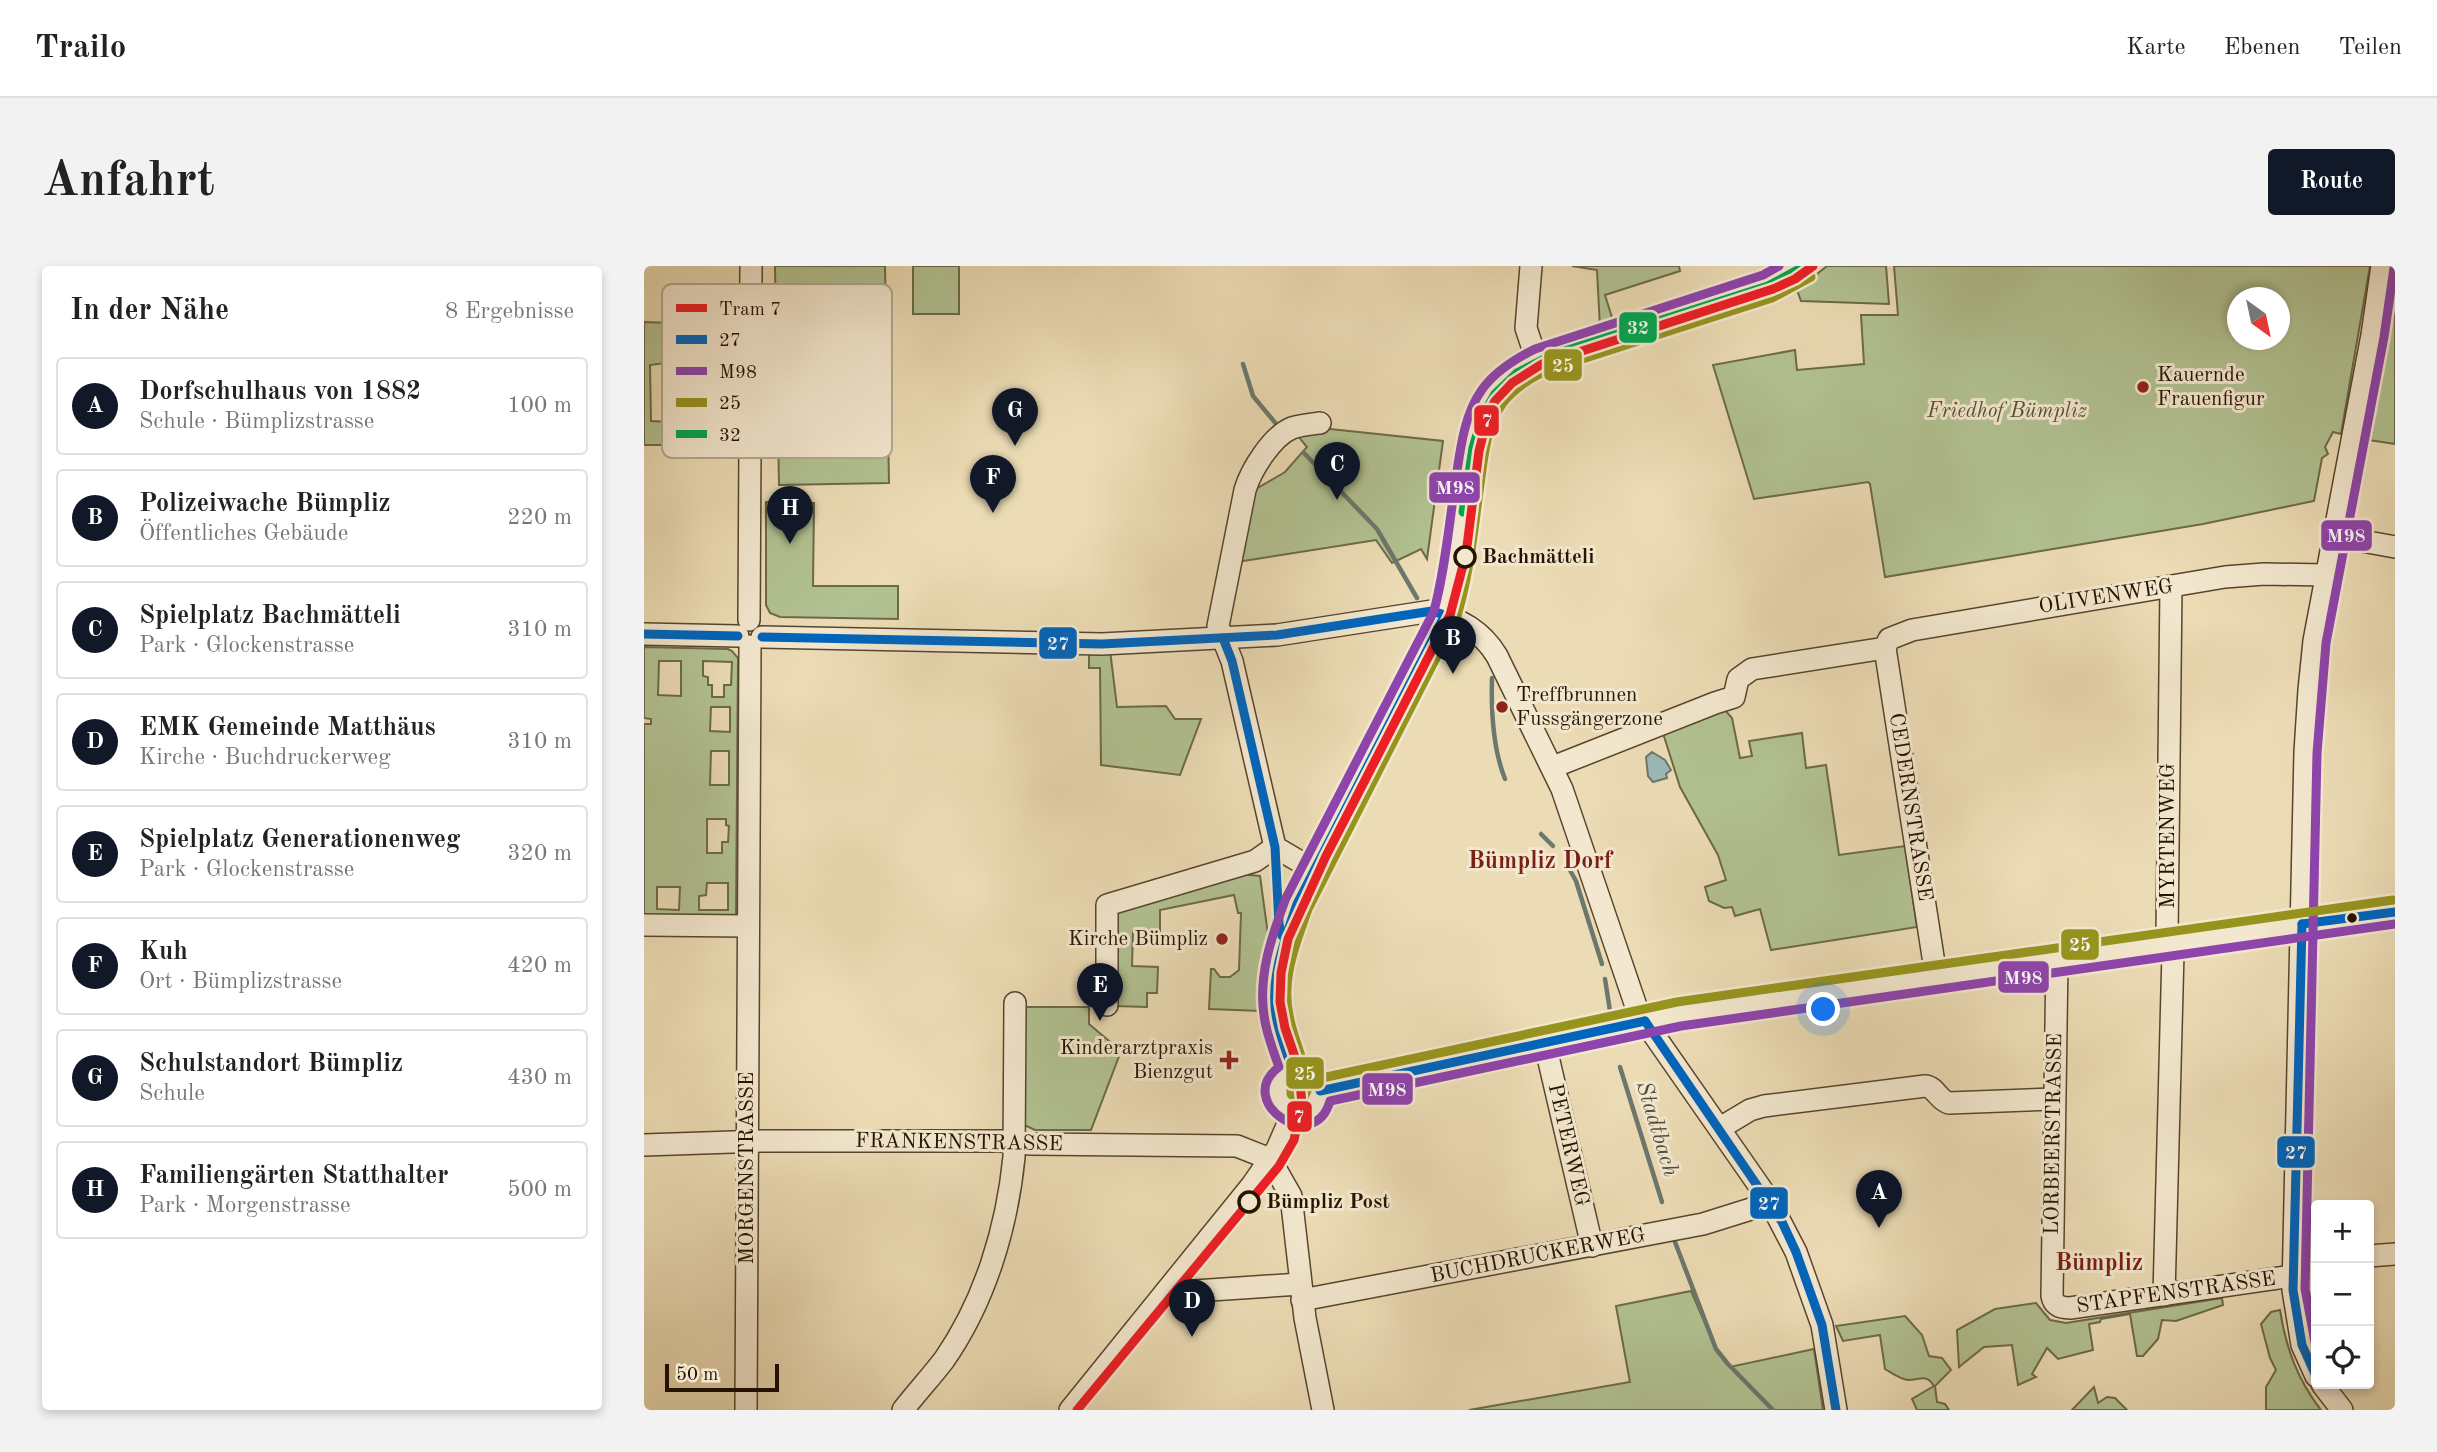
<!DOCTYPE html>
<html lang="de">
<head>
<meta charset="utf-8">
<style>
	:root { --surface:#fff; --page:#f2f2f2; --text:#222; --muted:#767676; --line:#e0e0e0; --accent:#111827 }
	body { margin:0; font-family:"Old Standard TT",serif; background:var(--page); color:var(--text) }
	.controls { position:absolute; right:21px; bottom:21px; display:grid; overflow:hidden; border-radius:7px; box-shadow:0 4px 10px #0003 }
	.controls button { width:63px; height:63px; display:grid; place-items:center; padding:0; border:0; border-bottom:2px solid var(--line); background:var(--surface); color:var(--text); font:35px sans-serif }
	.compass { position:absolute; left:1583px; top:21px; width:63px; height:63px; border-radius:50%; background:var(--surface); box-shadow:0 4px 10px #0003; rotate:147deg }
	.scale { position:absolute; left:21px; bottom:18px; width:114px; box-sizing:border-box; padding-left:7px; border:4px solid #251300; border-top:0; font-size:19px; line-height:24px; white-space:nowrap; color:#251300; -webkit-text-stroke:5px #f3e8cf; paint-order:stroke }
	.you { position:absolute; left:1180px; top:744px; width:24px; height:24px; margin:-18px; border:5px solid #fff; border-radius:50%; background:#1a73e8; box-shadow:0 0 0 10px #1a73e833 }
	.badge { display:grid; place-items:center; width:46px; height:46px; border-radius:50%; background:var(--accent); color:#fff; font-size:23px; font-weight:700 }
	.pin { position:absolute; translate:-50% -58px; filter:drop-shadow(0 2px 4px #0008) }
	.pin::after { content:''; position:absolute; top:37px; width:24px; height:21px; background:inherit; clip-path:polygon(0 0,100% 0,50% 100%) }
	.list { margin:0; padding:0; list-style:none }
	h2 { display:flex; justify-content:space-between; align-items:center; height:91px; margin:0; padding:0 28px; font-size:30px }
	h2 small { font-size:23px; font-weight:400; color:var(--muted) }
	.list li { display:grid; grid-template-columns:46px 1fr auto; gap:21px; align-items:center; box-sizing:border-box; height:98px; margin:0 14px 14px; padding:0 14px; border:2px solid var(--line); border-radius:7px }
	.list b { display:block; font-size:26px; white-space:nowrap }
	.list p { margin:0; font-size:23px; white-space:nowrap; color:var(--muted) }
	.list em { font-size:23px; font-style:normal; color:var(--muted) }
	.icon { flex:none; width:38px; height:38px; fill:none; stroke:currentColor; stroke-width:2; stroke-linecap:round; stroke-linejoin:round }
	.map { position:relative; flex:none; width:1751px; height:1144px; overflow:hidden; border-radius:7px }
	header { display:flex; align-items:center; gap:42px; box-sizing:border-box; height:98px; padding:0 35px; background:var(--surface); border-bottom:2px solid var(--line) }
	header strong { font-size:33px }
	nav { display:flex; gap:38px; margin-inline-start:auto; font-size:24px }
	.intro { display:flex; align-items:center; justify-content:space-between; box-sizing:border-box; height:168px; padding:0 42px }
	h1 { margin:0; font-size:49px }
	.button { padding:18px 32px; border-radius:7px; background:var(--accent); color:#fff; font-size:24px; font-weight:700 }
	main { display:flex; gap:42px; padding:0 42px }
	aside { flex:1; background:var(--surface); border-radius:7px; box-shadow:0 4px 10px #0003 }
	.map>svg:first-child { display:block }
</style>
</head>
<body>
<header>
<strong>Trailo</strong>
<nav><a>Karte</a><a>Ebenen</a><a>Teilen</a></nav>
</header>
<div class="intro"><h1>Anfahrt</h1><a class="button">Route</a></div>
<main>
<aside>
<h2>In der Nähe<small>8 Ergebnisse</small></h2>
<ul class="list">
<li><span class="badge">A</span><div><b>Dorfschulhaus von 1882</b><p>Schule · Bümplizstrasse</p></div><em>100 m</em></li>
<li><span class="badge">B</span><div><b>Polizeiwache Bümpliz</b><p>Öffentliches Gebäude</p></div><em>220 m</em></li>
<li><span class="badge">C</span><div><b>Spielplatz Bachmätteli</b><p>Park · Glockenstrasse</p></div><em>310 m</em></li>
<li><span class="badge">D</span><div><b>EMK Gemeinde Matthäus</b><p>Kirche · Buchdruckerweg</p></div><em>310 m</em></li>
<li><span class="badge">E</span><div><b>Spielplatz Generationenweg</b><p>Park · Glockenstrasse</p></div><em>320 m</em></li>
<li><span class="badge">F</span><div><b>Kuh</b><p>Ort · Bümplizstrasse</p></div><em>420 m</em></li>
<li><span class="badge">G</span><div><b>Schulstandort Bümpliz</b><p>Schule</p></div><em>430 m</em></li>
<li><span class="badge">H</span><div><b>Familiengärten Statthalter</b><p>Park · Morgenstrasse</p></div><em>500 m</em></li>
</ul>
</aside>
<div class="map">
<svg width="1751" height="1144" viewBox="0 0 1751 1144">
	<rect width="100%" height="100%" fill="#ecdcb5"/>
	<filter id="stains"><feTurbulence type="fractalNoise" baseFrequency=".00286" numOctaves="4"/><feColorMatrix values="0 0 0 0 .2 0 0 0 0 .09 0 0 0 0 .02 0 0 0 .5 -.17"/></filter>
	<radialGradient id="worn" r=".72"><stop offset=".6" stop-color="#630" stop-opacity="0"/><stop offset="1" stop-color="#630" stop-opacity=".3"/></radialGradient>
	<g fill="#b2c292" stroke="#6c6a49" stroke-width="2" fill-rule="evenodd">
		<path d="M 131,0 L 241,0 L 245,217 L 135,219 Z"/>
		<rect x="269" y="0" width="46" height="48"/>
		<path d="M 928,0 L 1035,0 L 1036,5 L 961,29 L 970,58 L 956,62 L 953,4 Z"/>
		<path d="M 1183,0 L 1242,0 L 1245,38 L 1157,35 L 1153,24 Z"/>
		<path d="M 1250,0 L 1726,0 L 1697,168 L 1689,166 L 1681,181 L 1684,188 L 1678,192 L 1670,235 L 1559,258 L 1241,311 L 1226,218 L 1224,216 L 1110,233 L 1069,99 L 1151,84 L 1153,104 L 1220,98 L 1217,49 L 1254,49 ZM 1594,32 L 1636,32 L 1636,74 L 1594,74 Z"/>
		<path d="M 1748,0 L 1751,0 L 1751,178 L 1718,173 L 1741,61 Z"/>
		<path d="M 0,56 L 27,57 L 28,75 L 94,74 L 94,87 L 6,99 L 7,155 L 28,156 L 28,179 L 0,179 Z"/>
		<path d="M 686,163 L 799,175 L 783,293 L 777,283 L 748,297 L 732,274 L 593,296 L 612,223 L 641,206 L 663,181 L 653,169 Z"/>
		<path d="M 122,236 L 170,237 L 169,320 L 254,320 L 254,353 L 136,351 L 126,347 L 122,339 Z"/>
		<path d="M 0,381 L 84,383 L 88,385 L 94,392 L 92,650 L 0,652 L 0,458 L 7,458 L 7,453 L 0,452 ZM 15,395 L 37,395 L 37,430 L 14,429 ZM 59,395 L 88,396 L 87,419 L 80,419 L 80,431 L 68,431 L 68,419 L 64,419 L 64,411 L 59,410 ZM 67,441 L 86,441 L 86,466 L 66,465 ZM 67,485 L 85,485 L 85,519 L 66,519 ZM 63,553 L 82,553 L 82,559 L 85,560 L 84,576 L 78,576 L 78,587 L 63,587 ZM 63,617 L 84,617 L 84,644 L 55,644 L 55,630 L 62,629 ZM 13,621 L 36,621 L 35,644 L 13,643 Z"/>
		<path d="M 445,384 L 466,384 L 473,441 L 522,440 L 531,453 L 557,453 L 536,509 L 457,499 L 456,402 L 445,402 Z"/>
		<path d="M 1080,443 L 1088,452 L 1096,492 L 1108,490 L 1105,475 L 1158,467 L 1162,502 L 1182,499 L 1195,589 L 1261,580 L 1273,661 L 1127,684 L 1116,643 L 1091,650 L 1088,641 L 1080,642 L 1065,635 L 1061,621 L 1082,614 L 1074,589 L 1036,521 L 1018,464 Z"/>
		<path d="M 596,608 L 616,610 L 625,676 L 617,745 L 565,743 L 567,703 L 570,703 L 576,711 L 586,711 L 595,704 L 597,647 L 594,647 L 590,629 L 516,644 L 516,665 L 489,665 L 488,700 L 514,701 L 513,727 L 503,727 L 503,741 L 470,740 L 469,642 Z"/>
		<path d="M 381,741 L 445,741 L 445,758 L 477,785 L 447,864 L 391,864 L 378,858 Z"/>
		<path d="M 1047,1025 L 1072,1083 L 1086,1101 L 1170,1083 L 1179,1144 L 825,1144 L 986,1116 L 972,1040 Z"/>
		<path d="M 1578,1032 L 1579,1039 L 1532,1055 L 1518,1054 L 1514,1073 L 1499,1090 L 1493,1090 L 1486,1048 L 1457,1053 L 1456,1056 L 1445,1058 L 1449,1084 L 1414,1093 L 1403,1082 L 1388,1108 L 1392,1111 L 1374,1119 L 1368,1079 L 1340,1081 L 1315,1101 L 1313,1064 L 1351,1043 L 1392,1037 L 1406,1054 L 1422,1057 Z"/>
		<path d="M 1636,1044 C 1642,1082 1653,1113 1677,1144 L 1622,1144 L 1622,1121 L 1632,1104 L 1626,1092 L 1617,1058 L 1627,1046 Z"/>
		<path d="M 1261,1050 L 1278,1069 L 1285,1090 L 1298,1092 L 1307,1104 L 1291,1120 L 1293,1136 L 1301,1138 L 1305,1144 L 1273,1144 L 1268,1133 L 1290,1120 C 1282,1107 1276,1114 1264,1114 C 1256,1113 1248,1107 1241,1103 L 1236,1069 L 1199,1075 L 1192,1060 Z"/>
		<path d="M 1450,1121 L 1454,1137 L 1463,1131 L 1471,1132 L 1483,1144 L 1428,1144 Z"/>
	</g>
	<path fill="#9bbab6" stroke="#6c776d" stroke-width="2" d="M 1008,486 L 1021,494 L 1027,504 L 1022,508 L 1023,512 L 1009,516 L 1004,510 L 1002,491 Z"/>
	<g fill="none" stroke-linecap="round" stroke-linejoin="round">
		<g stroke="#6c776d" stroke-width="4.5">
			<path d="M 599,98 L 609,130 L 633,159"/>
			<path d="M 660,187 L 733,263 L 773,332"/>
			<path d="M 848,412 C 847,445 849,483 861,513"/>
			<path d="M 897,568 L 909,580"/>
			<path d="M 922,597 L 932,615 L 958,698"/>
			<path d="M 961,713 L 966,745"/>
			<path d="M 976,801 L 1018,936"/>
			<path d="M 1031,976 L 1072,1083 L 1084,1098 L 1129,1144"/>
		</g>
		<defs>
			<g id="minor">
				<path d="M 887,0 L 882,62 L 893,95"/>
				<path d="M 1690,270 L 1751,281"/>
				<path d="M 105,354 L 107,0"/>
				<path d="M 0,368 L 94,370"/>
				<path d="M 118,371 L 458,378 L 633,369 L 788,345 C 816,353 838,365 853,390 L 918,523 L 994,746 L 1125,934 L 1152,986 L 1178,1059 L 1192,1144"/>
				<path d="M 909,501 L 1071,437 L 1090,431 L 1094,413 L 1108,403 L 1241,382"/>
				<path d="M 670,604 L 631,581 L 588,395 L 574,360 L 601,224 C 607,204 628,170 648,162 C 657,159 667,158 676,157"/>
				<path d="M 0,659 L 104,660"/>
				<path d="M 1413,693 L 1408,1030 C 1410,1040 1417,1042 1426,1042 L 1649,1010"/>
				<path d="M 1292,710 L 1243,395 L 1241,382 L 1245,373 L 1268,364 L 1581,311 L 1620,308 L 1682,309"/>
				<path d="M 463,739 L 463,639 L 611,595 L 631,581"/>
				<path d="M 901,778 L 948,980"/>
				<circle cx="655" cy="826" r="21"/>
				<path d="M 649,806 C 643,787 636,768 632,749 C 625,711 641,673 653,638 L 801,349 L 808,324 L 829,182 L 838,151 L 847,132 L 859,119 L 878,103 L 896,94 L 1124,20 L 1161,0"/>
				<path d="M 676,825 L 1035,748 L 1751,646"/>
				<path d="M 1076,862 L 1106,844 L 1120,840 L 1281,820 C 1292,821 1294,834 1305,837 L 1409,833"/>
				<path d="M 0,879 L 118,875 L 357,875 L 386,878 L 593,880 L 626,893 L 647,930 L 661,1052 L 679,1144"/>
				<path d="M 1725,990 L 1751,988"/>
				<path d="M 1650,998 L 1672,996"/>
				<path d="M 521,1027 L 656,1018"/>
				<path d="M 1520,1029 L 1529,686 L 1523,669 L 1527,320"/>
				<path d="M 658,1034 L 1059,958 L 1107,943 L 1125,934"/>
				<path d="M 1672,1110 L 1658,1079 L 1649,1024 L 1661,486 L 1665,424 L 1670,375 L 1728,69 L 1738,0"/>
				<path d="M 1678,1118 L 1698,1144"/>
				<path d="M 102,1144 L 106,380"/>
				<path d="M 259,1144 C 272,1127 287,1111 300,1094 C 341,1035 363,962 370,891 L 371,737"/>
				<path d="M 426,1144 L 608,919 L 633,883 L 649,846"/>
			</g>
		</defs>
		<use href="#minor" stroke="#57452d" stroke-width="24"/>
		<use href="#minor" stroke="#f3e8cf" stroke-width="21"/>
		<defs>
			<g id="bus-1">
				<path d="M 0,368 L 94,370"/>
				<path d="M 118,371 L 458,378 L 633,369 L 788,345 L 801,349 L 653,638 C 641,673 626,711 632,749 C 635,768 643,787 649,806"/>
				<path d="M 579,372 L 588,395 L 631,581 L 635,658 L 638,670"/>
				<path d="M 1658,658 L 1649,1024 L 1658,1079 L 1672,1110"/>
				<path d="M 1658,658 L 1751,646"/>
				<path d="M 1001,755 L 1138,956 L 1152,986 L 1178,1059 L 1192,1144"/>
				<path d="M 676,825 L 1001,755"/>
			</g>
			<g id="bus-2">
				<path d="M 1135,0 L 1119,9 L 891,83 C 871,93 850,106 837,125 C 819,151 816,187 811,218 C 805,260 801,303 790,345 L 642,632 C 628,669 614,709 620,749 C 622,767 629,784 635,801 C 589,835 670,891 686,835 L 1037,760 L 1751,658"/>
				<path d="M 1672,1081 L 1661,1023 L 1673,487 L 1682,377 L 1740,71 L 1750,2"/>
			</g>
			<path id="bus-3" d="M 1167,11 L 1128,32 L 901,105 C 885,113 869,123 858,138 C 841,162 839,198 835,226 C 829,269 825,312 812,353 L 664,643 C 652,677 637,713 645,749 C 648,769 658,787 661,807 L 658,814 L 647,823 L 647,828 L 651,832 L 659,834 L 666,818 L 673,813 L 1033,736 L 1749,634"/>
			<path id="bus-4" d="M 819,246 L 829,182 L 838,151 L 851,128 L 873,107 L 908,89 L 1124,20 L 1161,0"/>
		</defs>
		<use href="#bus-1" stroke="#f3e8cf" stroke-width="14"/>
		<use href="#bus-2" stroke="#f3e8cf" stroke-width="14"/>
		<use href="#bus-3" stroke="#f3e8cf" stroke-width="14"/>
		<use href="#bus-4" stroke="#f3e8cf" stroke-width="14"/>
		<use href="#bus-1" stroke="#0065bd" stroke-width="9"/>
		<use href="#bus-2" stroke="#8e44ad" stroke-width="9"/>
		<use href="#bus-3" stroke="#97941e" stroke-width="9"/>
		<use href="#bus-4" stroke="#00a651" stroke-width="9"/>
		<defs>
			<path id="tram-1" d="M 433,1144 L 635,900 L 650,874 L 658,837 L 654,800 L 641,762 L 636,736 L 637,707 L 644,673 L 682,590 L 806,349 L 822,288 L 835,185 L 845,146 L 851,135 L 868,117 L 898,98 L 1129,23 L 1151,13 L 1169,0"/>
		</defs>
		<use href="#tram-1" stroke="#f3e8cf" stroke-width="14"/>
		<use href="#tram-1" stroke="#ec1f25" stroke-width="9"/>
	</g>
	<g fill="#8f2418" stroke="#f3e8cf" stroke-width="2.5">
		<circle cx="1499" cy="121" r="7"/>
		<circle cx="858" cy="441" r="7"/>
		<circle cx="578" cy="673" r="7"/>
		<path d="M581.5 783.5h7v7h7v7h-7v7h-7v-7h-7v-7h7z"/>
	</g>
	<g fill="#f3e8cf" stroke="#251300" stroke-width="3.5">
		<circle cx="821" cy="291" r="10"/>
		<circle cx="605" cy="936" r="10"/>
	</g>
	<circle fill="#251300" stroke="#f3e8cf" stroke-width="2.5" cx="1708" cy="652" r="6"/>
	<g text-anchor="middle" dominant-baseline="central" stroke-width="6" stroke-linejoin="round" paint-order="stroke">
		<g font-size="21" fill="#251300" stroke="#f3e8cf" text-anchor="start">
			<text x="1513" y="109">Kauernde<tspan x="1513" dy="24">Frauenfigur</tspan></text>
			<text x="872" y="429">Treffbrunnen<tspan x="872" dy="24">Fussgängerzone</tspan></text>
			<text x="564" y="673" text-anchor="end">Kirche Bümpliz</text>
			<text x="569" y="782" text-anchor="end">Kinderarztpraxis<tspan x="569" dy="24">Bienzgut</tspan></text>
		</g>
		<g font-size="21" font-style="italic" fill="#565033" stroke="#f3e8cf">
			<text x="1363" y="145">Friedhof Bümpliz</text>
		</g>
		<g font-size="21" font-weight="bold" fill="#251300" stroke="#f3e8cf" text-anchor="start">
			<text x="838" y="291">Bachmätteli</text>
			<text x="622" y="936">Bümpliz Post</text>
		</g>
		<g font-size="21" fill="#251300" stroke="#f3e8cf">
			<text transform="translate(1462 331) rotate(-9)">OLIVENWEG</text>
			<text transform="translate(1266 541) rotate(81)">CEDERNSTRASSE</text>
			<text transform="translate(1524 570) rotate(-90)">MYRTENWEG</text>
			<text transform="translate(1410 868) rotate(-89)">LORBEERSTRASSE</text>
			<text transform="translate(315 877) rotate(1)">FRANKENSTRASSE</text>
			<text transform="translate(924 879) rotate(77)">PETERWEG</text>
			<text transform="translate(103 902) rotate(-90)">MORGENSTRASSE</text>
			<text transform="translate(894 990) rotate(-11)">BUCHDRUCKERWEG</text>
			<text transform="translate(1532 1027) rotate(-8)">STAPFENSTRASSE</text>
		</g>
		<g font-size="23" font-style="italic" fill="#4e4d40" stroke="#f3e8cf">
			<text transform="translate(1013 863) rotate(73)">Stadtbach</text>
		</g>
		<g font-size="24" font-weight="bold" fill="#7a1f14" stroke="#f3e8cf">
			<text x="896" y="596">Bümpliz Dorf</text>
			<text x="1455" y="998">Bümpliz</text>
		</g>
	</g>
	<rect x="18" y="18" width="230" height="174" rx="10" fill="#f3e8cf" stroke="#b5a891" stroke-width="2"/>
	<rect x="32" y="38" width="31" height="8" fill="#ec1f25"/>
	<rect x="32" y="69" width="31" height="9" fill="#0065bd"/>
	<rect x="32" y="101" width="31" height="8" fill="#8e44ad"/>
	<rect x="32" y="132" width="31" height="9" fill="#97941e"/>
	<rect x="32" y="164" width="31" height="8" fill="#00a651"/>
	<g font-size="19" fill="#251300">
		<text x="75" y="49">Tram 7</text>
		<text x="75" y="80">27</text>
		<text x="75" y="112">M98</text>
		<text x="75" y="143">25</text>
		<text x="75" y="175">32</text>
	</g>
	<g stroke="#f3e8cf" stroke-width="2.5">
		<rect x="974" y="45" width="40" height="33" rx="7" fill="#00a651"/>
		<rect x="899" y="82" width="40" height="34" rx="7" fill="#97941e"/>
		<rect x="829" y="138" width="27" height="33" rx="7" fill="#ec1f25"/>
		<rect x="784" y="205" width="53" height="33" rx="7" fill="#8e44ad"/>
		<rect x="1676" y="253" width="53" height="33" rx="7" fill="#8e44ad"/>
		<rect x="394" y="360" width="40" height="34" rx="7" fill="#0065bd"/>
		<rect x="1416" y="662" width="40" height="33" rx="7" fill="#97941e"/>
		<rect x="1353" y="694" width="53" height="34" rx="7" fill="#8e44ad"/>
		<rect x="641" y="790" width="40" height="34" rx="7" fill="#97941e"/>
		<rect x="717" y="806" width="53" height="34" rx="7" fill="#8e44ad"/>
		<rect x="642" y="834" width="27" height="33" rx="7" fill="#ec1f25"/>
		<rect x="1632" y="869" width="40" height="34" rx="7" fill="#0065bd"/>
		<rect x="1105" y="920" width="40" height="34" rx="7" fill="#0065bd"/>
	</g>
	<g font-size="19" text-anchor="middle" font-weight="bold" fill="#fff">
		<text x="994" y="68">32</text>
		<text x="919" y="106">25</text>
		<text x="843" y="161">7</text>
		<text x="811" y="228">M98</text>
		<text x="1702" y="276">M98</text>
		<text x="414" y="384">27</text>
		<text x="1436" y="685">25</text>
		<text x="1379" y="718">M98</text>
		<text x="661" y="814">25</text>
		<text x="743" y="830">M98</text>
		<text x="655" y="857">7</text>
		<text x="1652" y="893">27</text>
		<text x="1125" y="944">27</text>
	</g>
	<rect width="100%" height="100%" filter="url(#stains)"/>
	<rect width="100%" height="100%" fill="url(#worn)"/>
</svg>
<div class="controls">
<button>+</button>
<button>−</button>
<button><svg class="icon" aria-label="locate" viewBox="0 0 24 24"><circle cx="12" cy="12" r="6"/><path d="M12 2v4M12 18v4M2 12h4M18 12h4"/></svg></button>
</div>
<svg class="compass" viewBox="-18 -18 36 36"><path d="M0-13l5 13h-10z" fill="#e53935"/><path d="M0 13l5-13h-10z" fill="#767676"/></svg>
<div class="scale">50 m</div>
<div class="you"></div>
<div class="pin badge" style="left:1235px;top:962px">A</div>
<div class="pin badge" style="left:809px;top:408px">B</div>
<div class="pin badge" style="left:693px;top:234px">C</div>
<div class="pin badge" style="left:548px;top:1071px">D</div>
<div class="pin badge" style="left:456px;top:755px">E</div>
<div class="pin badge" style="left:349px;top:247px">F</div>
<div class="pin badge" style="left:371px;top:180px">G</div>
<div class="pin badge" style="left:146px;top:278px">H</div>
</div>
</main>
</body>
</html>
